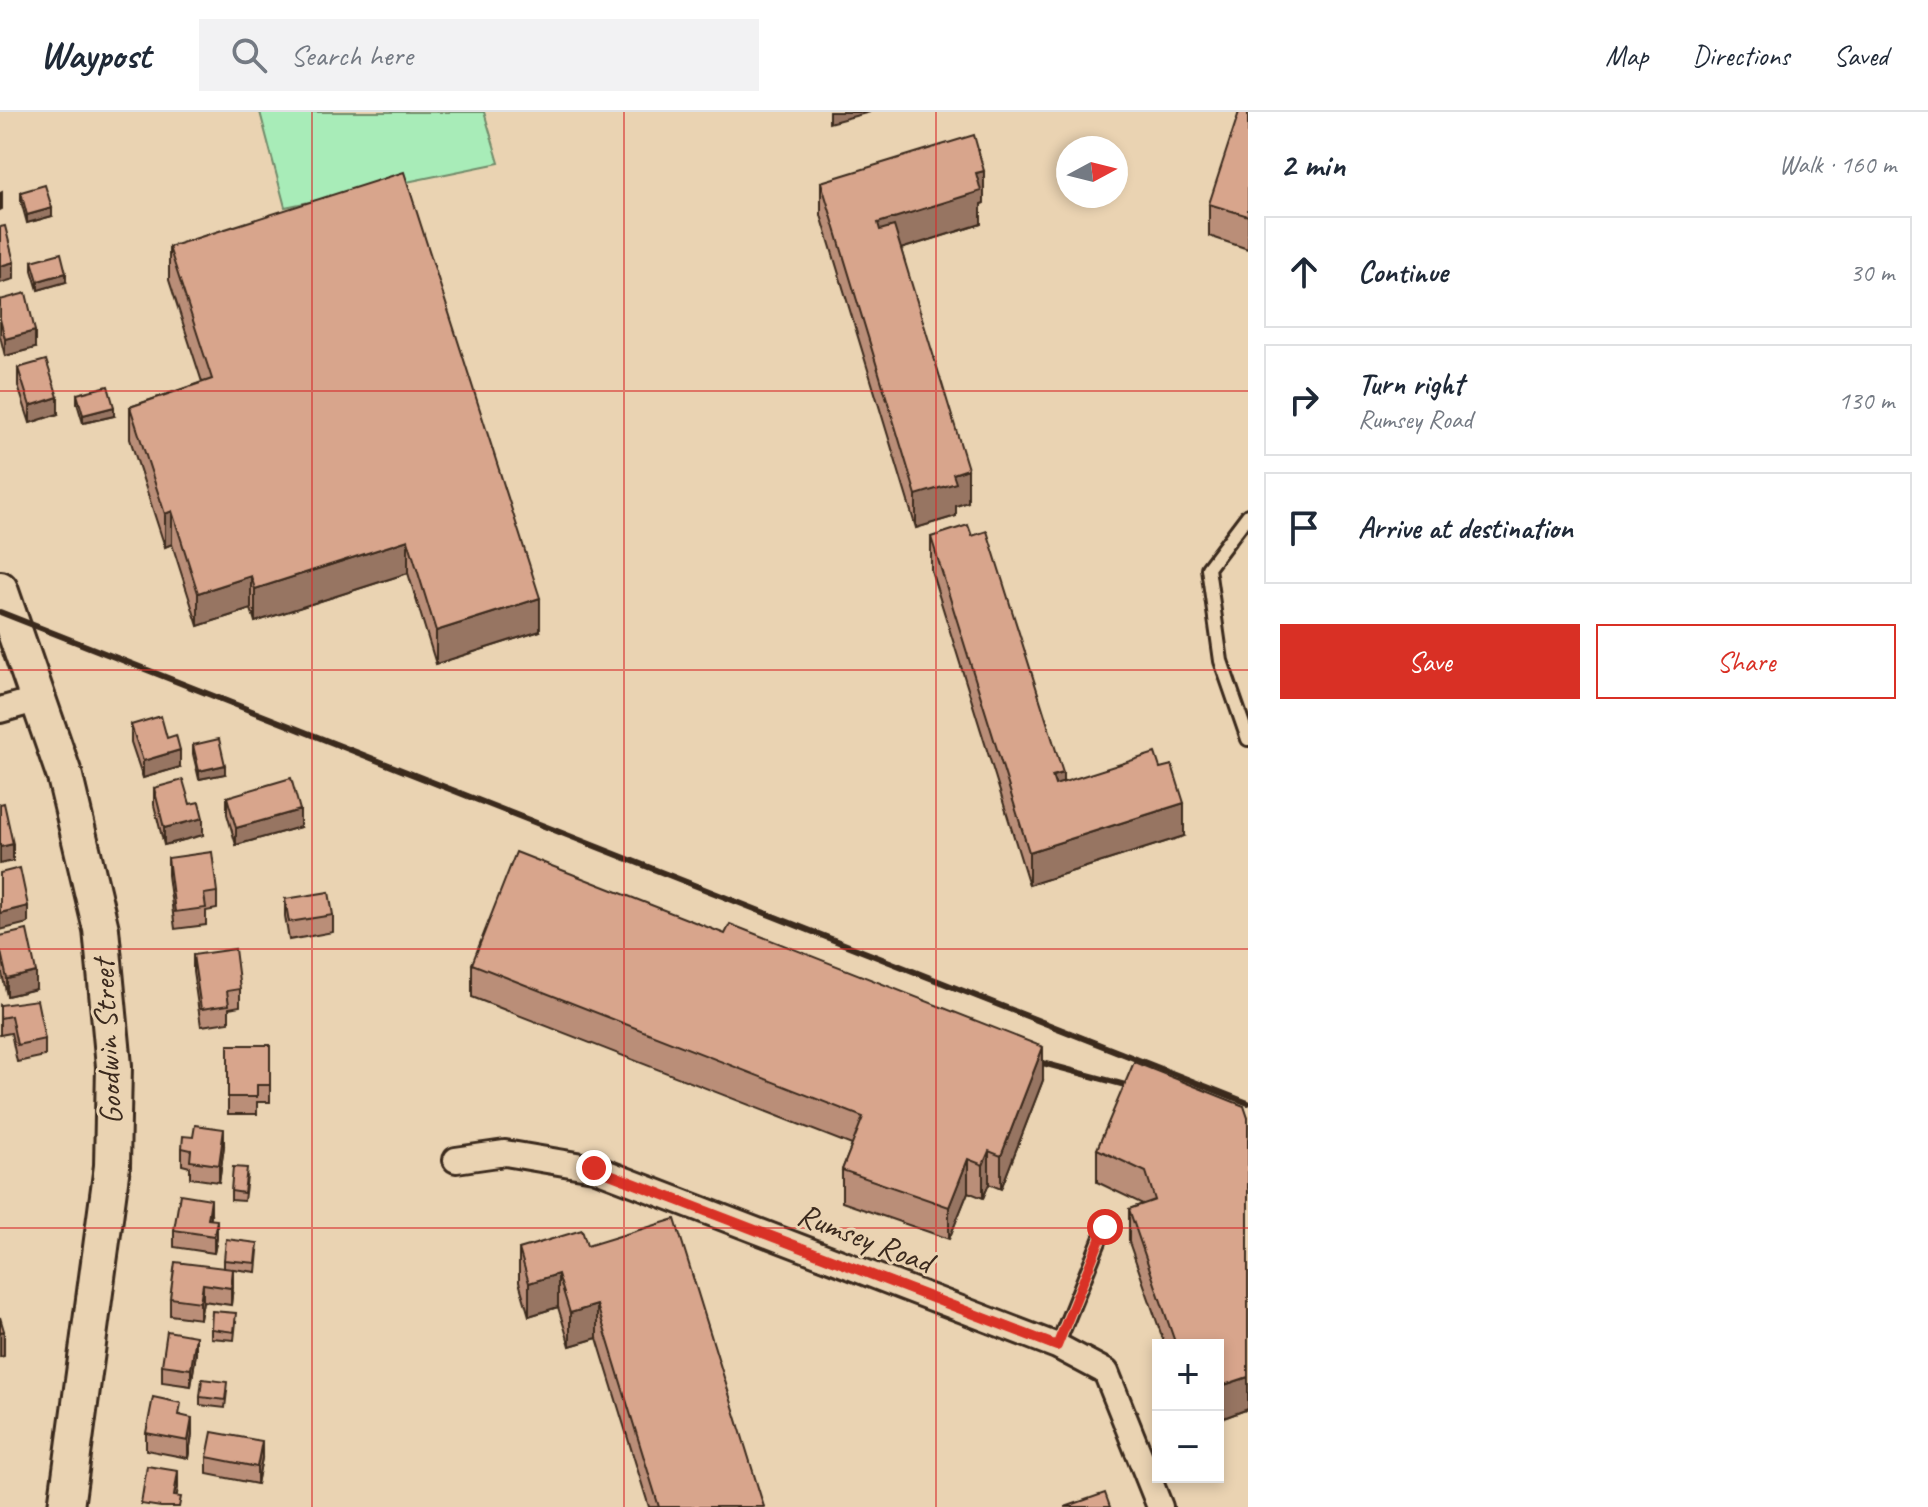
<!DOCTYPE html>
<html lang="en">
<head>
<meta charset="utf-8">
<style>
	:root { --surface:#fff; --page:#f2f2f3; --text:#1f2937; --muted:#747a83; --line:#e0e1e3; --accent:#d93025 }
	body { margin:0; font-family:Caveat,sans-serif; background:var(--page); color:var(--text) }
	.controls { position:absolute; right:24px; bottom:24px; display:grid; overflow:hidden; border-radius:0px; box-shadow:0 4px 12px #0003 }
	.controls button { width:72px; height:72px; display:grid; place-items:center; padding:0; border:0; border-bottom:2px solid var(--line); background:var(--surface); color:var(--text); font:40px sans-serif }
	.compass { position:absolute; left:1056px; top:24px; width:72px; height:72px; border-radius:50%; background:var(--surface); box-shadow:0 4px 12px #0003; rotate:83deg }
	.stop { position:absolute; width:24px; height:24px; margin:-18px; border:6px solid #d93025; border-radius:50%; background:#fff }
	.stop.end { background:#d93025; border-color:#fff; box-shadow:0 2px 8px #0008 }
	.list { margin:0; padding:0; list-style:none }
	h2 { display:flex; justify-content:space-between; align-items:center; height:104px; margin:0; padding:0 32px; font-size:34px }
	h2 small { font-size:26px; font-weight:400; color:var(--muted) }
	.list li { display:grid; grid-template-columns:52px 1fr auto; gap:24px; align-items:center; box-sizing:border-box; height:112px; margin:0 16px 16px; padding:0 16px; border:2px solid var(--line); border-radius:0px }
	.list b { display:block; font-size:30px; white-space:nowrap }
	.list p { margin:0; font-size:26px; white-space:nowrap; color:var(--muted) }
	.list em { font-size:26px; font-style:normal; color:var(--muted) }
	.actions { display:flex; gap:16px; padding:24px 32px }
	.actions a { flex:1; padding:18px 0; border:2px solid var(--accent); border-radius:0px; text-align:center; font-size:28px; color:var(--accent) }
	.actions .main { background:var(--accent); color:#fff }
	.icon { flex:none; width:44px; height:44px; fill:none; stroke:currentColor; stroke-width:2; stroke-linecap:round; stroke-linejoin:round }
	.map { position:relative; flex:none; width:1248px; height:1395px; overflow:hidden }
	header { display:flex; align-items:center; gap:48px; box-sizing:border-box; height:112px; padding:0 40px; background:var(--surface); border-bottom:2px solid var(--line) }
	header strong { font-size:38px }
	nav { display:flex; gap:44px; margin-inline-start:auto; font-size:28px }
	.search { width:560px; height:72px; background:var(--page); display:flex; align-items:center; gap:20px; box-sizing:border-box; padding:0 28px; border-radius:0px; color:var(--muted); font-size:30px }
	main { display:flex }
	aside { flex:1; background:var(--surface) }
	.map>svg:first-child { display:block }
</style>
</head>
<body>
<header>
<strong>Waypost</strong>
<div class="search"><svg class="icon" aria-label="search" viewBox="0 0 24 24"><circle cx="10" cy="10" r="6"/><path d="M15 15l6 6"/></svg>Search here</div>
<nav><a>Map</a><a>Directions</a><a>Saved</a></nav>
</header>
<main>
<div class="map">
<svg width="1248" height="1395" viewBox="0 0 1248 1395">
	<rect width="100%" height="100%" fill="#ead3b2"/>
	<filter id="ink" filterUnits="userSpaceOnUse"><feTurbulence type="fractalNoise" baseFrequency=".0125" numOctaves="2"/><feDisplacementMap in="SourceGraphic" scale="16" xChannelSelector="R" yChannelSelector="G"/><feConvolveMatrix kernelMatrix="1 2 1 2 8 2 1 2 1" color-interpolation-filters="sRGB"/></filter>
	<g filter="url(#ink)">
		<path fill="#a8ecb8" stroke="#728b6b" stroke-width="2" d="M 260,0 L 484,0 L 499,51 L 285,95 Z"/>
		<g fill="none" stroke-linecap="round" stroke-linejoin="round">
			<defs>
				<g id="lane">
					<path d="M 1248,403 L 1208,456 L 1221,549 L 1248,627"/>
					<path d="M 1057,1234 L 1105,1115"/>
				</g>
				<g id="street">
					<path d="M 0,598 L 39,587"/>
					<path d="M 456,1048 L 505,1041 L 594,1056 L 1057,1234 L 1106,1260 L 1160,1395"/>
				</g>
				<path id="secondary" d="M 0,477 L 65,665 L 101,817 L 114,954 L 112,1054 L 66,1395"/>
			</defs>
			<use href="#lane" stroke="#3b2a1e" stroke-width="18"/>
			<use href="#street" stroke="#3b2a1e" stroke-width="30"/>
			<use href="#secondary" stroke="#3b2a1e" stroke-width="40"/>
			<use href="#lane" stroke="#ead3b2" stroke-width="12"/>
			<use href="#street" stroke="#ead3b2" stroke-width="24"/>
			<use href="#secondary" stroke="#ead3b2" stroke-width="34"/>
			<g stroke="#3b2a1e" stroke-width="6">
				<path d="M 0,500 L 1248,991"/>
				<path d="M 1024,946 L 1144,978"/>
			</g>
		</g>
		<g fill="#ba8e78" stroke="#3b2a1e" stroke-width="2">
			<path d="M 1248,0 L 1248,137 L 1209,124 L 1209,92 Z"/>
			<path d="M 821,70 L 984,91 L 981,92 L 981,112 L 901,137 L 968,390 L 956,394 L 956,404 L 916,416 L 821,103 Z"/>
			<path d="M 21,80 L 52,104 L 27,111 L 21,89 Z"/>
			<path d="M 169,135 L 540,519 L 436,552 L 408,461 L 255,510 L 251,497 L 198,514 L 172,432 L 165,435 L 130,327 L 130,295 L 202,270 L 169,168 Z"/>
			<path d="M 32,149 L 66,170 L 38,178 L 32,158 Z"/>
			<path d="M 0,188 L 35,236 L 5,244 L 0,224 Z"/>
			<path d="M 18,256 L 58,302 L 30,311 L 18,274 Z"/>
			<path d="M 77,282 L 114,304 L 83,311 L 77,291 Z"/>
			<path d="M 931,425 L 1063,670 L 1184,724 L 1029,773 L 931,458 Z"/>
			<path d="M 131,613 L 180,655 L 143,666 L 131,630 Z"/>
			<path d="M 193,633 L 225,662 L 199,667 L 193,642 Z"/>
			<path d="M 154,676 L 190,692 L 203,723 L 164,733 L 154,693 Z"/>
			<path d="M 227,685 L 300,715 L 236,733 L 227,702 Z"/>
			<path d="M 168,746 L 217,780 L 217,797 L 206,799 L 206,813 L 175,817 L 168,763 Z"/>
			<path d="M 285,787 L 333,803 L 333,820 L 289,828 L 285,804 Z"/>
			<path d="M 0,824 L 36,877 L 7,884 L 1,857 L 0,857 Z"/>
			<path d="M 193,843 L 240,877 L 240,894 L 229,896 L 229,910 L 201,914 L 193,860 Z"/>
			<path d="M 472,852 L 1043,968 L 1001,1077 L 989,1072 L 983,1086 L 968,1080 L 949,1127 L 842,1090 L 842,1058 L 852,1033 L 472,885 Z"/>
			<path d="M 0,893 L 45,927 L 45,944 L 17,950 L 11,921 L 0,923 Z"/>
			<path d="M 228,933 L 270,933 L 270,990 L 257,990 L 257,1002 L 228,1002 Z"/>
			<path d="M 1248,1006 L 1248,1297 L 1218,1308 L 1218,1233 L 1165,1233 L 1129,1130 L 1129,1097 L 1143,1092 L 1097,1070 L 1097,1037 Z"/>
			<path d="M 224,1034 L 219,1070 L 190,1066 L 190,1055 L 182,1053 L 182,1036 Z"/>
			<path d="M 247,1065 L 244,1089 L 231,1088 L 231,1079 Z"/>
			<path d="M 211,1104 L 210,1108 L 217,1126 L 214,1141 L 174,1135 L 174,1118 Z"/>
			<path d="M 587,1134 L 764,1395 L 649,1395 L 597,1226 L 570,1234 L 558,1195 L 529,1204 L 519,1170 L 519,1137 Z"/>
			<path d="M 258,1139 L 256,1160 L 233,1157 L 233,1174 L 231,1193 L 203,1189 L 200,1207 L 170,1203 L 170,1186 L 224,1156 L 224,1148 Z"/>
			<path d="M 236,1210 L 234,1228 L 211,1226 L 211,1217 Z"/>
			<path d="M 196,1241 L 191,1274 L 162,1270 L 162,1253 Z"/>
			<path d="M 227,1279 L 225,1296 L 200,1293 L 200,1285 Z"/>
			<path d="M 181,1303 L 192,1323 L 188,1346 L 146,1338 L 146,1321 Z"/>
			<path d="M 207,1345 L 262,1346 L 257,1372 L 207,1362 Z"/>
		</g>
		<g fill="#977462" stroke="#3b2a1e" stroke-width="2">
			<path d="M 829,0 L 870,0 L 829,11 Z"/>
			<path d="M 984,59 L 984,91 L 981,92 L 981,112 L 878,144 L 878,111 L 976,61 Z"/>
			<path d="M 2,80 L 2,97 L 0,98 L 0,81 Z"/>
			<path d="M 52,96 L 52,104 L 27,111 L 27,103 Z"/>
			<path d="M 14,150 L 14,167 L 0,171 L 0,154 Z"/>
			<path d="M 66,161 L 66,170 L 38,178 L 38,169 Z"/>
			<path d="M 35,219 L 35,236 L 5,244 L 5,227 Z"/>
			<path d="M 58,285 L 58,302 L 30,311 L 30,294 Z"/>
			<path d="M 114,295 L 114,304 L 83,311 L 83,303 Z"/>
			<path d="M 968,357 L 968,390 L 956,394 L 956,404 L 916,416 L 916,383 L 953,362 Z"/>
			<path d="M 172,399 L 172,432 L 165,435 L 165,402 Z"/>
			<path d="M 408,428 L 408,461 L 255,510 L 255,477 Z"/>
			<path d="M 251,464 L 251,497 L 198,514 L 198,481 Z"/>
			<path d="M 540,486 L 540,519 L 436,552 L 436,519 Z"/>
			<path d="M 180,638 L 180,655 L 143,666 L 143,649 Z"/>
			<path d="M 225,653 L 225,662 L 199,667 L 199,659 Z"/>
			<path d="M 1063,661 L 1063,693 L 1052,664 Z"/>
			<path d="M 1184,691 L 1184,724 L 1029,773 L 1029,740 Z"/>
			<path d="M 300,698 L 300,715 L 236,733 L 236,716 Z"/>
			<path d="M 203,706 L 203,723 L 164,733 L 164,716 Z"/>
			<path d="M 13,732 L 13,749 L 0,752 L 0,735 Z"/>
			<path d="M 28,794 L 28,811 L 0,818 L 0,801 Z"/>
			<rect x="0" y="840" width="1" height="17"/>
			<path d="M 36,860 L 36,877 L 7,884 L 7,867 Z"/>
			<path d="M 1043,935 L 1043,968 L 1001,1077 L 1001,1044 Z"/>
			<path d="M 224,1017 L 224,1034 L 219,1070 L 219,1053 Z"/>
			<path d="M 989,1039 L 989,1072 L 983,1086 L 983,1053 Z"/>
			<path d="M 968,1047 L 968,1080 L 949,1127 L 949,1095 Z"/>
			<path d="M 211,1087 L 211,1104 L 208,1124 L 208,1107 Z"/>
			<path d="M 217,1108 L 217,1126 L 214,1141 L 214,1124 Z"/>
			<path d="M 233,1157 L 233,1174 L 231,1193 L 231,1176 Z"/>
			<path d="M 558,1162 L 558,1195 L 529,1204 L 529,1171 Z"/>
			<path d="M 203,1172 L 203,1189 L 200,1207 L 200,1190 Z"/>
			<path d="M 597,1193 L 597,1226 L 570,1234 L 570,1201 Z"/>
			<path d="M 4,1219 L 4,1244 L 0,1245 L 0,1220 Z"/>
			<path d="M 196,1224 L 196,1241 L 191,1274 L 191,1257 Z"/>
			<path d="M 1248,1265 L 1248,1297 L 1218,1308 L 1218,1275 Z"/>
			<path d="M 192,1306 L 192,1323 L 188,1346 L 188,1329 Z"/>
			<path d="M 262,1329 L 262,1346 L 257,1372 L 257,1355 Z"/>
			<path d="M 178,1359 L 178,1376 L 175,1395 L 174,1384 Z"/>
		</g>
		<g fill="#d8a58c" stroke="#3b2a1e" stroke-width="2">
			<path d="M 1239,0 L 1248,0 L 1248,104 L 1209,92 Z"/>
			<path d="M 974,23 L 984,59 L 976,61 L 981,79 L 878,111 L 880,118 L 894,114 L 968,357 L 953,362 L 956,371 L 916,383 L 821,70 Z"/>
			<path d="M 404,60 L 540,486 L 436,519 L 408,428 L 255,477 L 251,464 L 198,481 L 172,399 L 165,402 L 130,295 L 212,267 L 169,135 Z"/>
			<path d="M 45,73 L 52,96 L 27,103 L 21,80 Z"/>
			<path d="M 5,114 L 14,150 L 0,154 L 0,115 Z"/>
			<path d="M 61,141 L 66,161 L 38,169 L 32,149 Z"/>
			<path d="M 26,181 L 35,219 L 5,227 L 0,207 L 0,188 Z"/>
			<path d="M 46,248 L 58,285 L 30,294 L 18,256 Z"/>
			<path d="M 108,274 L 114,295 L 83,303 L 77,282 Z"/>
			<path d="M 968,413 L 972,424 L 987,419 L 1063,661 L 1052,664 L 1055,673 L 1155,641 L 1160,656 L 1172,653 L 1184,691 L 1029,740 L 931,425 Z"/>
			<path d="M 161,604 L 167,626 L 176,623 L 180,638 L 143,649 L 131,613 Z"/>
			<path d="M 219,627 L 225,653 L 199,659 L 193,633 Z"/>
			<path d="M 291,666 L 300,698 L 236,716 L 227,685 Z"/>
			<path d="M 183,668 L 190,692 L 199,690 L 203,706 L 164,716 L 154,676 Z"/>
			<path d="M 4,691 L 13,732 L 0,735 L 0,692 Z"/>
			<path d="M 212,740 L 217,780 L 204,782 L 206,796 L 175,800 L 168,746 Z"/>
			<path d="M 516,740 L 725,822 L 730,812 L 1043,935 L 1001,1044 L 989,1039 L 983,1053 L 968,1047 L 949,1095 L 842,1058 L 863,1005 L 472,852 Z"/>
			<path d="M 20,756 L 28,794 L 0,801 L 0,761 Z"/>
			<path d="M 329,780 L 333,803 L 289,810 L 285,787 Z"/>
			<path d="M 27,818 L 36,860 L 7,867 L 1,840 L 0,840 L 0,824 Z"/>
			<path d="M 235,837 L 240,877 L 227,879 L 229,893 L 201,897 L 193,843 Z"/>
			<path d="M 37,888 L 45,927 L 17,933 L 11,904 L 0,906 L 0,893 Z"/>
			<path d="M 228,933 L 270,933 L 270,973 L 257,973 L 257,985 L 228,985 Z"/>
			<path d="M 1134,950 L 1244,994 L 1248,1006 L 1248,1265 L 1218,1275 L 1218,1233 L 1176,1233 L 1129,1097 L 1155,1088 L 1146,1060 L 1097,1037 Z"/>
			<path d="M 195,1013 L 224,1017 L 219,1053 L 190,1049 L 191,1038 L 182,1036 L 183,1024 L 193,1025 Z"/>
			<path d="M 233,1055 L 247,1056 L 244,1081 L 231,1079 Z"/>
			<path d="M 180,1082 L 211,1087 L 208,1107 L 217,1108 L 214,1124 L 174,1118 Z"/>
			<path d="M 675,1107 L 764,1395 L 659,1395 L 597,1193 L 570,1201 L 558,1162 L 529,1171 L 519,1137 L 582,1118 L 587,1134 Z"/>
			<path d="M 226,1127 L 258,1131 L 256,1151 L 224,1148 Z"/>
			<path d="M 175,1150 L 233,1157 L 231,1176 L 203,1172 L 200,1190 L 170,1186 Z"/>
			<path d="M 212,1199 L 236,1201 L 234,1220 L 211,1217 Z"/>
			<path d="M 0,1205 L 4,1219 L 0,1220 Z"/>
			<path d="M 167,1219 L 196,1224 L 191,1257 L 162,1253 Z"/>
			<path d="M 202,1267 L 227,1270 L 225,1288 L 200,1285 Z"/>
			<path d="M 153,1285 L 181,1291 L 179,1303 L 192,1306 L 188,1329 L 146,1321 Z"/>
			<path d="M 212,1320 L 262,1329 L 257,1355 L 207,1345 Z"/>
			<path d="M 147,1354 L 178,1359 L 174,1384 L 181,1385 L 179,1395 L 161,1395 L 141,1392 Z"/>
			<path d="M 1105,1381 L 1110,1395 L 1065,1395 Z"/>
		</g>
	</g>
	<g fill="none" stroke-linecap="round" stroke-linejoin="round" filter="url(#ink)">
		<path stroke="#d93025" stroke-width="10" d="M 594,1056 L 1057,1234 L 1105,1115"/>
	</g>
	<path fill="none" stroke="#d62828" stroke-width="2" stroke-opacity="0.55" d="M 312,0 L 312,1395M 624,0 L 624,1395M 936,0 L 936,1395M 0,279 L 1248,279M 0,558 L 1248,558M 0,837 L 1248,837M 0,1116 L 1248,1116"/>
	<g text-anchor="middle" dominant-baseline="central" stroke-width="6" stroke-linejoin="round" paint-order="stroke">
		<g font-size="32" fill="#3b2a1e" stroke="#ead3b2">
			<text transform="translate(107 930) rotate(-93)">Goodwin Street</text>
			<text transform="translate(865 1126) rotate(21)">Rumsey Road</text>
		</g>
	</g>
</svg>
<div class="controls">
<button>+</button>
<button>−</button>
</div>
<svg class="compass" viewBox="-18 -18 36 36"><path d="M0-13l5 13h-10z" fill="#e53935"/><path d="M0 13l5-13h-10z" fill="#747a83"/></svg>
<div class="stop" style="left:1105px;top:1115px"></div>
<div class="stop end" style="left:594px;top:1056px"></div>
</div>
<aside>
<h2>2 min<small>Walk · 160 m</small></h2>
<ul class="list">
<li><svg class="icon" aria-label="ahead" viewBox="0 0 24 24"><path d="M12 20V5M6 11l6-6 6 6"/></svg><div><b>Continue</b></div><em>30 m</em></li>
<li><svg class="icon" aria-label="right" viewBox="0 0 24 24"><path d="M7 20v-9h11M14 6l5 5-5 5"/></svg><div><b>Turn right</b><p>Rumsey Road</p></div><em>130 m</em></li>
<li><svg class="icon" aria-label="arrive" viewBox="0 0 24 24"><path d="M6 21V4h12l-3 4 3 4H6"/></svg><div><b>Arrive at destination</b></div></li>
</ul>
<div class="actions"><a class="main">Save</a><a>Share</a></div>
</aside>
</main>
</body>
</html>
